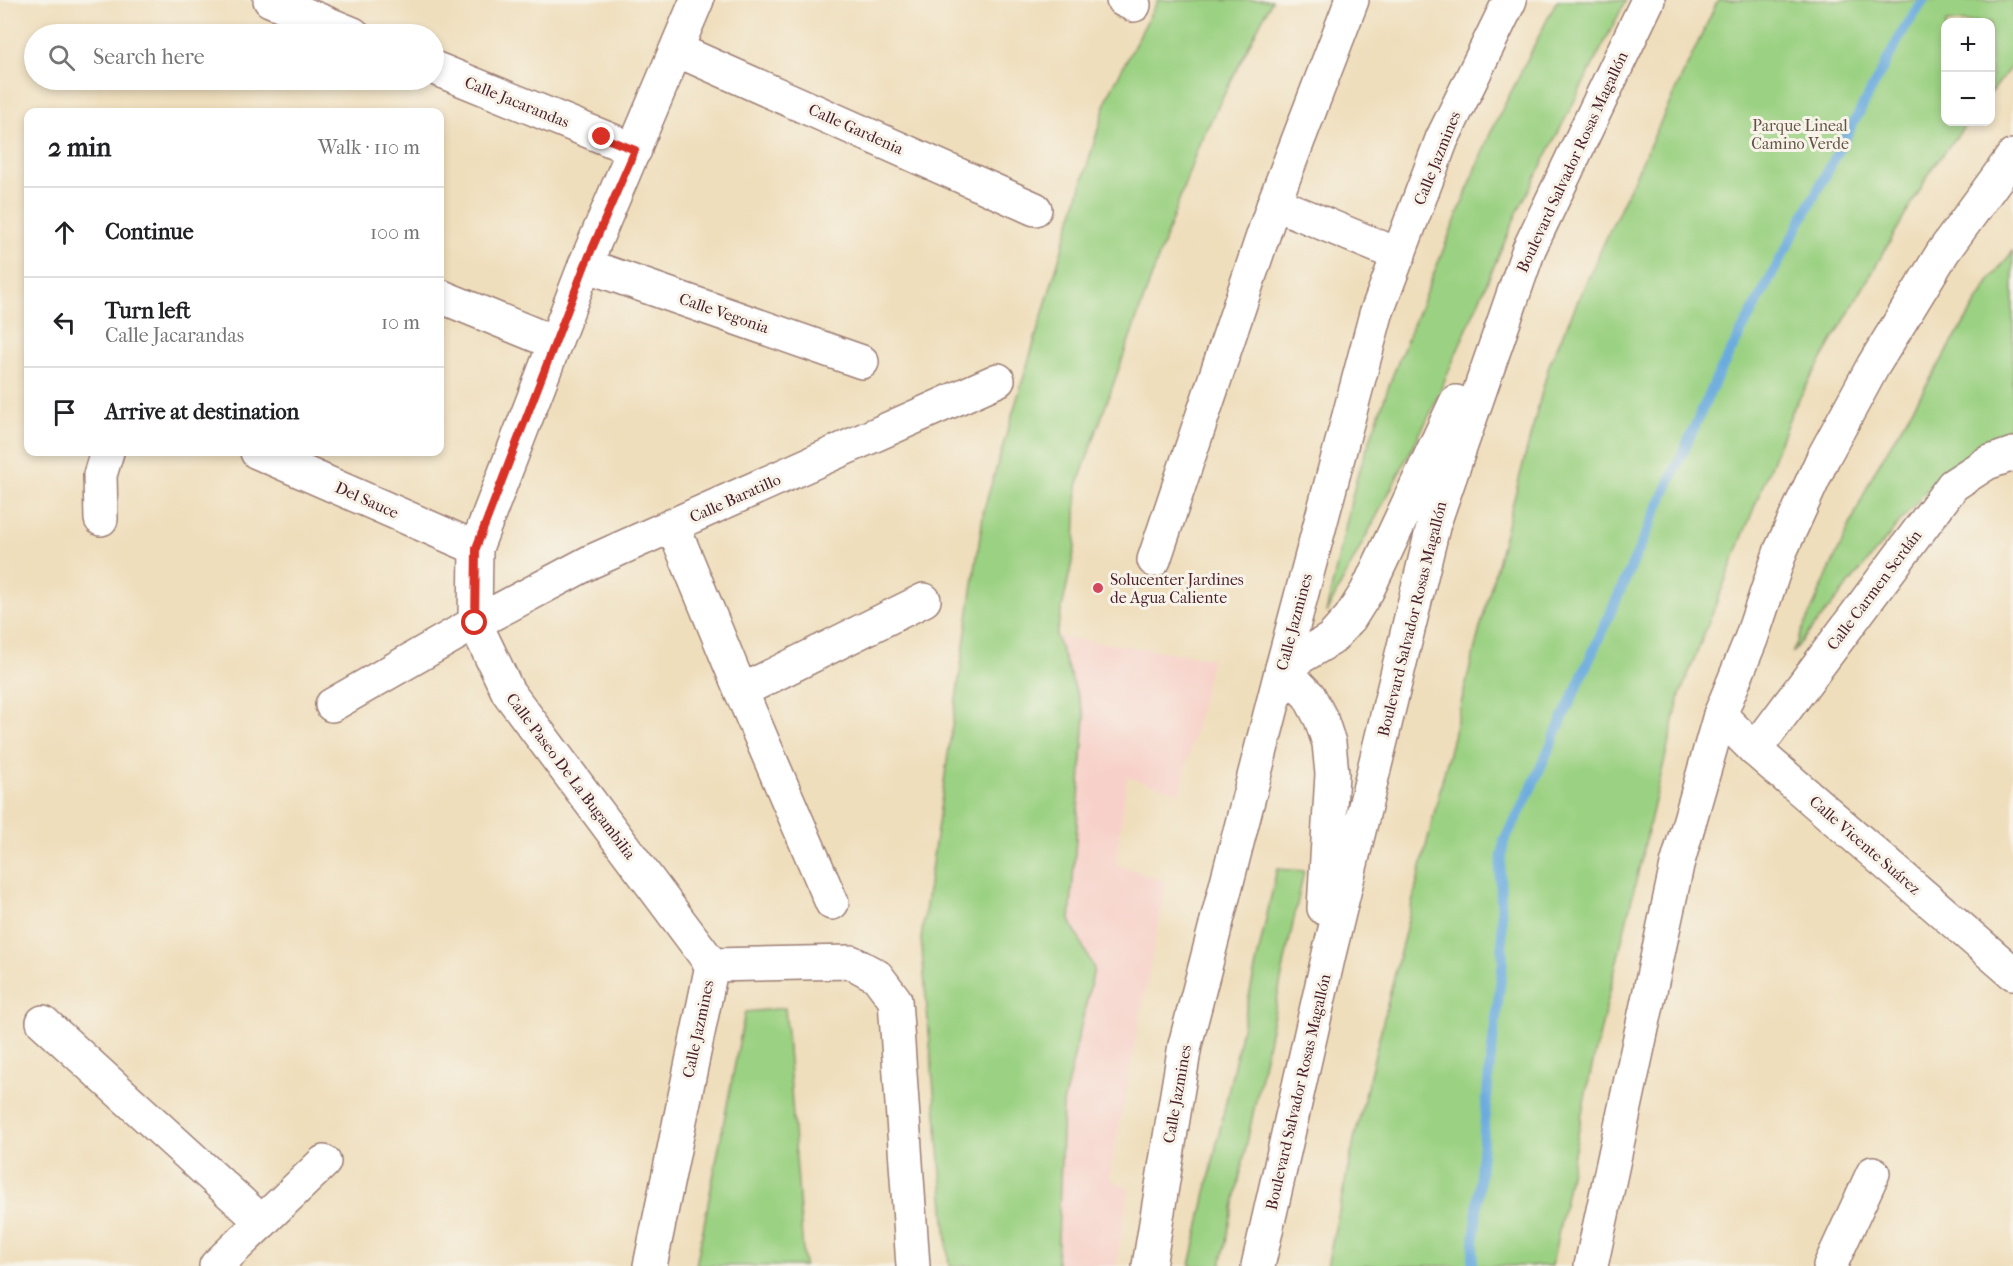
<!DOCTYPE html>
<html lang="en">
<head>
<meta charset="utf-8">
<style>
	:root { --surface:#fff; --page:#f2f2f2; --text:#202124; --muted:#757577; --line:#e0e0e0 }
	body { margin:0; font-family:"IM FELL French Canon",serif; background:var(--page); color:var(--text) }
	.controls { position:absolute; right:18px; top:18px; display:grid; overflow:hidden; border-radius:12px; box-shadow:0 3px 9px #0003 }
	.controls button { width:54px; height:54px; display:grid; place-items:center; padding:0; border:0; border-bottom:2px solid var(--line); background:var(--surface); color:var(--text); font:30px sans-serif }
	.stop { position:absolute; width:18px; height:18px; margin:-14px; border:4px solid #d93025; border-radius:50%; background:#fff }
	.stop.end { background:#d93025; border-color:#fff; box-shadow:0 2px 6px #0008 }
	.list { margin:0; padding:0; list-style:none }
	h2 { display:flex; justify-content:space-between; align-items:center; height:78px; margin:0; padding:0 24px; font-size:26px }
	h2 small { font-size:20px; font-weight:400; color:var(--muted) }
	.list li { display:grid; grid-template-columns:39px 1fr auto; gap:18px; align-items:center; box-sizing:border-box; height:90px; padding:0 24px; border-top:2px solid var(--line) }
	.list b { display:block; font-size:22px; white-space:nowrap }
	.list p { margin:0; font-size:20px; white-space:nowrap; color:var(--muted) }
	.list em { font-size:20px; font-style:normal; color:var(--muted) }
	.icon { flex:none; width:33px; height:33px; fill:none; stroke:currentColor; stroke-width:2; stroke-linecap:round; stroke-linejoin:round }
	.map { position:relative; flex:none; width:2013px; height:1266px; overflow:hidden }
	.search { position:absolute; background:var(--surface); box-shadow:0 3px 9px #0003; left:24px; top:24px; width:420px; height:66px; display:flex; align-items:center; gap:15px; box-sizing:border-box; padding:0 21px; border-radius:33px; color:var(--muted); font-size:22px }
	.panel { position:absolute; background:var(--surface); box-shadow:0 3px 9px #0003; left:24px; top:108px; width:420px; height:348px; border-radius:12px }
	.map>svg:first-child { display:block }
</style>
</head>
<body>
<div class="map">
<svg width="2013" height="1266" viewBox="0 0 2013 1266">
	<rect width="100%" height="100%" fill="#f7f3e8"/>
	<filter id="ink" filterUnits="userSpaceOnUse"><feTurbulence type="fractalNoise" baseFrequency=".0167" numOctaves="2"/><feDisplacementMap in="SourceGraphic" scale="12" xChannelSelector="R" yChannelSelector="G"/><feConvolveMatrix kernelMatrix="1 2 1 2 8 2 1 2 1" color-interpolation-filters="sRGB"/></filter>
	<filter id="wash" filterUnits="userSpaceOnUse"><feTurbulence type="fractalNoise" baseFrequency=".008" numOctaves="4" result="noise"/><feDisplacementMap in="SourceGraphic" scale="24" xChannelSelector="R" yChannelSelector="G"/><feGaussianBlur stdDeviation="1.35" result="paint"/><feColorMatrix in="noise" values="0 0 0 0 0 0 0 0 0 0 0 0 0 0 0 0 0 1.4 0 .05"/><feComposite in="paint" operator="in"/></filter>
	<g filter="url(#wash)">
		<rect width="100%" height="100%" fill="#efdebc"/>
		<path fill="#f7d1c9" d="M 1055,636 L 1212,658 L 1180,793 L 1127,777 L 1116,864 L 1166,882 L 1109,1178 L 1129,1189 L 1116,1266 L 1057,1266 L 1063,1104 L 1094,969 L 1070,920 L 1085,716 Z"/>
		<g fill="#9bd182" stroke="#727856" stroke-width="1.5">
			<path d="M 1158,0 L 1272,0 L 1199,144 L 1077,486 L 1075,548 L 1056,636 L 1085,716 L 1070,920 L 1094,969 L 1063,1104 L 1057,1266 L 949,1266 L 921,939 L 984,509 L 1108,96 Z"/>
			<path d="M 1557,0 L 1626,0 L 1517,213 L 1430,414 L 1326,613 L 1356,480 L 1392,377 L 1490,134 Z"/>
			<path d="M 1718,0 L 2013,0 L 2013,64 L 1991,93 L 1990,22 L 1946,22 L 1946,122 L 1968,122 L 1933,167 L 1793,409 L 1680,695 L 1587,1088 L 1552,1266 L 1327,1266 L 1355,1136 L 1471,663 L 1549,365 L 1609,232 Z"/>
			<path d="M 2013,251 L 2013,411 L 2006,436 L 1944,469 L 1792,653 L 1874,472 L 1989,282 Z"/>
			<path d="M 1277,869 L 1304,871 L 1221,1266 L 1190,1266 Z"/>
			<path d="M 785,1008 L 804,1266 L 696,1266 L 745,1012 Z"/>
		</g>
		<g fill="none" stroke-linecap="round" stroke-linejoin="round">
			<path stroke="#6babde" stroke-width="10" d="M 1472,1266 L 1489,1073 L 1503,962 L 1500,871 L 1504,841 L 1524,804 L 1716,379 L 1903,31 L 1924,0"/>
		</g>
	</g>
	<g filter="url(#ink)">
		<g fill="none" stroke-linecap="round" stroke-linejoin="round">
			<defs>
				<g id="street">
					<path d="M 270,0 L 353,34"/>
					<path d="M 1123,0 L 1134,5"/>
					<path d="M 677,50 L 1035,209"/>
					<path d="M 434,68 L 635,150"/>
					<path d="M 1274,203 L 1399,255"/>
					<path d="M 585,265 L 862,362"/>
					<path d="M 440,296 L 555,343"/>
					<path d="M 257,452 L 476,548"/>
					<path d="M 101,519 L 100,475 L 107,452"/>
					<path d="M 673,526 L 741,691 L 832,903"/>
					<path d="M 1154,560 L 1274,203 L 1352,0"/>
					<path d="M 741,691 L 924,600"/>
					<path d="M 332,705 L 475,623 L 590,562 L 998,380"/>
					<path d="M 1755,750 L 1953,485 L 1987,463 L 2013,454"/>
					<path d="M 43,1022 L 262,1222"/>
					<path d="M 216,1266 L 324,1162"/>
					<path d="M 1830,1266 L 1873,1173"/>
				</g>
				<g id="secondary">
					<path d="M 697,0 L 585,265 L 476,548 L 475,623 L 508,692 L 712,965"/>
					<path d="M 1720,715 L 1755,750 L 2013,973"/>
					<path d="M 650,1266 L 712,965 L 851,962 L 877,976 L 895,1000 L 913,1266"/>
					<path d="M 1149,1266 L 1185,1045 L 1282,668 L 1376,314 L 1442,139 L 1510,0"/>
				</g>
				<g id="highway">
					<path d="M 1324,908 L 1332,774 L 1329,743 L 1321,719 L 1309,696 L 1282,668 L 1331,639 L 1350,618 L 1367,591 L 1456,402"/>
					<path d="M 1258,1266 L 1329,954 L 1434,523 L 1529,249 L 1648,0"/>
					<path d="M 1591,1266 L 1677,865 L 1720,715 L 1751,639 L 1781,550 L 1823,458 L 1873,366 L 1943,252 L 2013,156"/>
				</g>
			</defs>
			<use href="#street" stroke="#9c7e74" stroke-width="36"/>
			<use href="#secondary" stroke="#9c7e74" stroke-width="36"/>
			<use href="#highway" stroke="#9c7e74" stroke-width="36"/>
			<use href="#street" stroke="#fff" stroke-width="33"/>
			<use href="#secondary" stroke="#fff" stroke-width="33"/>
			<use href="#highway" stroke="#fff" stroke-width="33"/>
		</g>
	</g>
	<g fill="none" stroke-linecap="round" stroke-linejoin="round" filter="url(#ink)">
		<path stroke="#d93025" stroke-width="8" d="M 475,623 L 476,548 L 585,265 L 635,150 L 602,137"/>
	</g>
	<circle fill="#d1495b" stroke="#f7f3e8" stroke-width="2" cx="1098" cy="588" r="6"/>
	<g text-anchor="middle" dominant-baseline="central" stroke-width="6" stroke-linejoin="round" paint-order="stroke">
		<g font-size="16" fill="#4a1f2b" stroke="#f7f3e8">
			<text transform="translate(517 102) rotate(22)">Calle Jacarandas</text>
			<text transform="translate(856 129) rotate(24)">Calle Gardenia</text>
			<text transform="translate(1437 158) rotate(-68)">Calle Jazmines</text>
			<text transform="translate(1572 162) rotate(-65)">Boulevard Salvador Rosas Magallón</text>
			<text transform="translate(724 313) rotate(19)">Calle Vegonia</text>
			<text transform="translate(735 498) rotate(-24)">Calle Baratillo</text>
			<text transform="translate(367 500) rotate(24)">Del Sauce</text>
			<text transform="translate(1874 590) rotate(-53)">Calle Carmen Serdán</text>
			<text transform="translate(1412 619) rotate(-76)">Boulevard Salvador Rosas Magallón</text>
			<text transform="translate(1294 622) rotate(-75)">Calle Jazmines</text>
			<text transform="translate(571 776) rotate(53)">Calle Paseo De La Bugambilia</text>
			<text transform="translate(1865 845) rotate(41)">Calle Vicente Suárez</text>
			<text transform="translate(698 1029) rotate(-78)">Calle Jazmines</text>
			<text transform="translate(1298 1092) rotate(-77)">Boulevard Salvador Rosas Magallón</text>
			<text transform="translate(1177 1094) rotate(-80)">Calle Jazmines</text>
		</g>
		<g font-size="16" fill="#625445" stroke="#f7f3e8">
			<text x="1800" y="125">Parque Lineal<tspan x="1800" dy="18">Camino Verde</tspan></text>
		</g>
		<g font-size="16" fill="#4a1f2b" stroke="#f7f3e8" text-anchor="start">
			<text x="1110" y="579">Solucenter Jardines<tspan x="1110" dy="18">de Agua Caliente</tspan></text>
		</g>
	</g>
</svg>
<div class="controls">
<button>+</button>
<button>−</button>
</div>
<div class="stop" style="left:475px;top:623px"></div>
<div class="stop end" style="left:602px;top:137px"></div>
<div class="search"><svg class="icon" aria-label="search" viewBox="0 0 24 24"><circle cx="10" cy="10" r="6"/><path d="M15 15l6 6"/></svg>Search here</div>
<section class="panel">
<h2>2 min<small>Walk · 110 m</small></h2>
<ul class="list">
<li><svg class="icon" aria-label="ahead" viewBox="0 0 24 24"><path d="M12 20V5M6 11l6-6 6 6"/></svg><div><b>Continue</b></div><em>100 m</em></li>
<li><svg class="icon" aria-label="left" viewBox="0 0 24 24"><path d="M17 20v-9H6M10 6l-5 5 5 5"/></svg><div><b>Turn left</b><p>Calle Jacarandas</p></div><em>10 m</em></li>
<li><svg class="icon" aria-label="arrive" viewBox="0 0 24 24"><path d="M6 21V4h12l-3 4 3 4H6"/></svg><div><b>Arrive at destination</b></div></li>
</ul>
</section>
</div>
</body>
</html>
